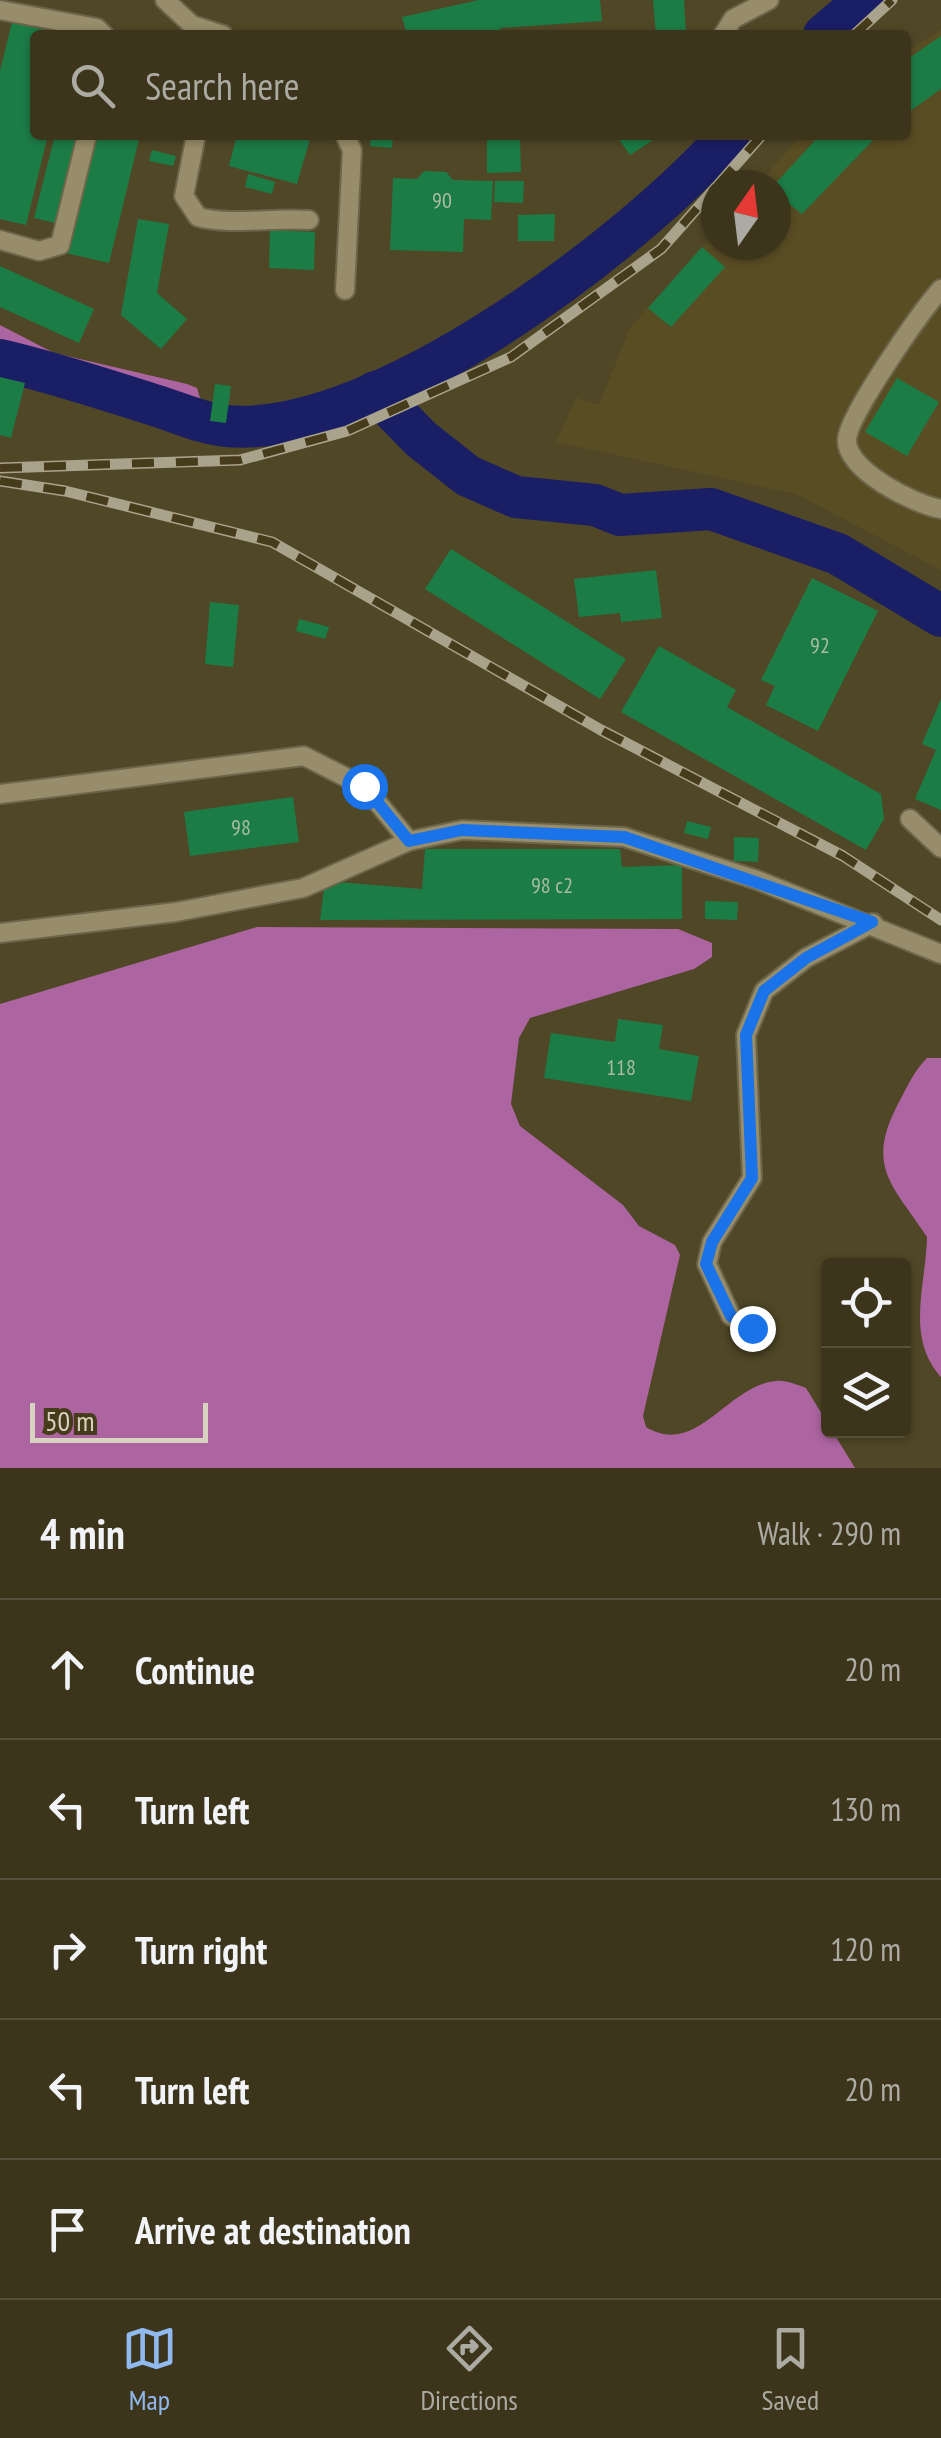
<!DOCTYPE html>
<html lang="en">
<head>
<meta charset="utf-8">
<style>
	:root { --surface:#3c351c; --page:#433d25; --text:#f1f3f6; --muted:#acaba3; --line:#55503b; --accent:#90b9f0 }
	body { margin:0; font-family:"PT Sans Narrow",sans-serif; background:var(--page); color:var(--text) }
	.controls { position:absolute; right:30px; bottom:30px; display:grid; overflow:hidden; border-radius:10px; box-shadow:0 2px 8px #0004 }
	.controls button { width:90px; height:90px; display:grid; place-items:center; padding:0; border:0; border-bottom:2px solid var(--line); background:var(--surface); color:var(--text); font:50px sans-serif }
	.compass { position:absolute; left:701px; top:170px; width:90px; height:90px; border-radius:50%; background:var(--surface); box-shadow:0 2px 8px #0004; rotate:14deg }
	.scale { position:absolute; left:30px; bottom:25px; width:178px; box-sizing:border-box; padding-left:10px; border:5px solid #d8d2c0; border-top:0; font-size:28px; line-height:35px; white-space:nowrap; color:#d8d2c0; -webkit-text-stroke:8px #463c1b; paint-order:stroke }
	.stop { position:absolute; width:30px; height:30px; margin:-22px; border:8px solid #1a73e8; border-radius:50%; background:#fff }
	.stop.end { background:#1a73e8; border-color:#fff; box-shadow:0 2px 10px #0008 }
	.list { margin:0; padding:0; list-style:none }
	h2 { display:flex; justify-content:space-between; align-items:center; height:130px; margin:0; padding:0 40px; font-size:42px }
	h2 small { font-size:32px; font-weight:400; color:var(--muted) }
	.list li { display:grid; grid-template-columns:65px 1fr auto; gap:30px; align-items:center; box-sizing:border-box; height:140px; padding:0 40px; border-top:2px solid var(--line) }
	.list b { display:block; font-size:38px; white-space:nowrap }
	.list em { font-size:32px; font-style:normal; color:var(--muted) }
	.icon { flex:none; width:55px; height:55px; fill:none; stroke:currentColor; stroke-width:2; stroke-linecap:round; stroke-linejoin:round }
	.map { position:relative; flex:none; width:941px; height:1468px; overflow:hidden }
	.search { position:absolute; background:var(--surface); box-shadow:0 2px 8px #0004; left:30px; right:30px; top:30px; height:110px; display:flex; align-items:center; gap:25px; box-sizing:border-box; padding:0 35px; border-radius:10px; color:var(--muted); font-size:38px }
	.sheet { height:830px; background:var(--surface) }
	nav { display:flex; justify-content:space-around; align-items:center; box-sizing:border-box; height:140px; border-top:2px solid var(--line); background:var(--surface); font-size:28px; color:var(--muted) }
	nav a { display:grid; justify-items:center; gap:5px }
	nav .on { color:var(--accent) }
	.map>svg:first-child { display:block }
</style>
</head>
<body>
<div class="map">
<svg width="941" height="1468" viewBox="0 0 941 1468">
	<rect width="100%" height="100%" fill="#504726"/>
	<path fill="#594d24" d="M 941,30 L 941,570 L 796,494 L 556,442 L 576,398 L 599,405 L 630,328 L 716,232 L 716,245 L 776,245 L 776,185 L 757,185 L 802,135 L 906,135 L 906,51 Z"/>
	<g fill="#ad65a1">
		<path d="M 0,325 L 54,353 L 187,384 L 197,388 L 202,405 L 195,415 L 150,409 L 0,355 Z"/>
		<path d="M 257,927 L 678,929 L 712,943 L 712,957 L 694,969 L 530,1018 L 519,1038 L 511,1104 L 520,1126 L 623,1205 L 639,1226 L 675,1245 L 680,1255 L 643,1416 L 646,1427 C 697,1458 727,1385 776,1381 C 786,1380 797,1385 806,1388 L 855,1468 L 0,1468 L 0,1004 Z"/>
		<path d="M 927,1058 L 941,1058 L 941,1377 C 905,1337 926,1286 927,1237 C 893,1185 865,1167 898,1104 C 907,1087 914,1071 927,1058 Z"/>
	</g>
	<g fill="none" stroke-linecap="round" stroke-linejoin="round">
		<g stroke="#1a1e64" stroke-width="42">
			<path d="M 824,35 L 865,0"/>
			<path d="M 0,360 C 52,372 103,389 154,405 C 177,412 203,424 226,426 C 376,440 634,243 729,135"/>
			<path d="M 375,392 L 421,439 L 468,476 L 516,497 L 595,505 L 620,515 L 711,509 L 838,554 L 941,616"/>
		</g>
	</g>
	<g fill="#1c7c46">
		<path d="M 479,0 L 600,0 L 602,21 L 500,28 L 501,35 L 407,35 L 402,17 Z"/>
		<path d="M 653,0 L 684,0 L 686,33 L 656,35 Z"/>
		<path d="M 12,22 L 62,34 L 35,35 L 35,135 L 48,135 L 26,225 L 0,219 L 0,71 Z"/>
		<path d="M 941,36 L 941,89 L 906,114 L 906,60 Z"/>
		<path d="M 55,135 L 82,135 L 60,224 L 34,218 Z"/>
		<path d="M 94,135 L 140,135 L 109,263 L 66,253 Z"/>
		<path d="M 237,135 L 311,135 L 297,184 L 229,166 Z"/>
		<path d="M 371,135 L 393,135 L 392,148 L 370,146 Z"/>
		<path d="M 622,135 L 654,135 L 656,138 L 630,155 L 618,138 Z"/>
		<path d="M 820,135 L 878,135 L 802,214 L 776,194 L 776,183 Z"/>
		<path d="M 487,139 L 520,139 L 521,172 L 487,173 Z"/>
		<path d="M 152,150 L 176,156 L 173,166 L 149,161 Z"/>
		<path d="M 424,171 L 446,172 L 453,180 L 493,181 L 491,220 L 464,219 L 463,252 L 390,250 L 393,178 L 417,179 Z"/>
		<path d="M 248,174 L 275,182 L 272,194 L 245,187 Z"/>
		<path d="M 495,181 L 524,181 L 523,203 L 494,202 Z"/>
		<path d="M 555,214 L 554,241 L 518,241 L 518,215 Z"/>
		<path d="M 138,219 L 169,224 L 157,293 L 187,319 L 161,349 L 121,315 Z"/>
		<path d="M 270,230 L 315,232 L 314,270 L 269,268 Z"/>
		<path d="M 702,247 L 725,267 L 671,327 L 648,308 Z"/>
		<path d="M 0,266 L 94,309 L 79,343 L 0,307 Z"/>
		<path d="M 0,377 L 25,383 L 11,438 L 0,435 Z"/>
		<path d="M 897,378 L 939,402 L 907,456 L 865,432 Z"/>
		<path d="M 215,384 L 231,386 L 226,423 L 210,421 Z"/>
		<path d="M 451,549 L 626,659 L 600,699 L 425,589 Z"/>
		<path d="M 656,570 L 662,618 L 621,622 L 620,613 L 579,617 L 574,579 Z"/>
		<path d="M 812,578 L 878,611 L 818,731 L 766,705 L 775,686 L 761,680 Z"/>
		<path d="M 210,602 L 239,605 L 233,667 L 205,664 Z"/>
		<path d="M 299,619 L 329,627 L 325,639 L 296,631 Z"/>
		<path d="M 659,646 L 736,690 L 727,707 L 881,794 L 884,819 L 866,850 L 621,712 Z"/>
		<path d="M 941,699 L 941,810 L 915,799 L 936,750 L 922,744 Z"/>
		<path d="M 293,797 L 299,842 L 190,856 L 184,812 Z"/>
		<path d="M 687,821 L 711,827 L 708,839 L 684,833 Z"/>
		<path d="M 734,837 L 759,838 L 758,862 L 734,861 Z"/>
		<path d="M 425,849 L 620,849 L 622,867 L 682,865 L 682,919 L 320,920 L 325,881 L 422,889 Z"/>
		<path d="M 705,901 L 738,902 L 737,920 L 705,919 Z"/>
		<path d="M 618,1019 L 663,1025 L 659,1049 L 699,1056 L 691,1101 L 544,1078 L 551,1033 L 615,1042 Z"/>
	</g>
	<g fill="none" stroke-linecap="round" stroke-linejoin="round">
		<defs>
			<g id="minor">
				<path d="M 165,0 L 192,25 L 223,35"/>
				<path d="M 0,10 L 97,28 L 104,35"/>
				<path d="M 723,35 L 733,19 L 769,0"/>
				<path d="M 196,135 L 184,196 L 198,217 C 235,226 271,217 309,220"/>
				<path d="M 0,240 L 39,251 L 60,245 L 87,135"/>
				<path d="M 941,289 C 922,310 849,414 847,439 C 845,470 915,505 941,509"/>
				<path d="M 345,290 L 352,150 L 345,135"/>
				<path d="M 0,794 L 304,756 L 365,787 L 409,841 L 462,830 L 624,837 L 757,880 L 941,954"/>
				<path d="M 910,819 L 941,848"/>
				<path d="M 0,933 L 176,912 L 303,888 L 409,841"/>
				<path d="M 752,1328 L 731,1316 L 707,1264 L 712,1242 L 752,1178 L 746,1035 L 764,991 L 806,958 L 873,923"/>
			</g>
		</defs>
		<use href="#minor" stroke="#6d6549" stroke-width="22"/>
		<use href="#minor" stroke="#988d6a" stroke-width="18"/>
		<defs>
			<g id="rail">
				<path d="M 854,35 L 892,0"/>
				<path d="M 718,185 L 762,135"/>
				<path d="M 0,468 L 240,460 L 347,431 L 511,357 L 661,249 L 716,187"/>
				<path d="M 0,481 L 65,491 L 272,542 L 601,730 L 843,856 L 941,920"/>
			</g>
		</defs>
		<use href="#rail" stroke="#aaa38c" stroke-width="11"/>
		<use href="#rail" stroke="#463c1b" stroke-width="8" stroke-dasharray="22" stroke-linecap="butt"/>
	</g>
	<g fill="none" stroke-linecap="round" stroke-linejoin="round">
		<path stroke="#1a73e8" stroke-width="12" d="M 364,786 L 409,841 L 462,830 L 624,837 L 872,922 L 806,958 L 764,991 L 746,1035 L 752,1178 L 712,1242 L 706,1264 L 731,1316 L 752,1328"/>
	</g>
	<g text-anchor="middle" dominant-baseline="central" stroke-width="9" stroke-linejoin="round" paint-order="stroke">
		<g font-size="22" fill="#a9bca2">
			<text x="442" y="200">90</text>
			<text x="820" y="645">92</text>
			<text x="241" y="827">98</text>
			<text x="552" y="885">98 с2</text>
			<text x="621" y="1067">118</text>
		</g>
	</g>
</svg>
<div class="controls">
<button><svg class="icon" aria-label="locate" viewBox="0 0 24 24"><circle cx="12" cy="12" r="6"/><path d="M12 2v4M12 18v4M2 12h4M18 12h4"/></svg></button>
<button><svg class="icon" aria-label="layers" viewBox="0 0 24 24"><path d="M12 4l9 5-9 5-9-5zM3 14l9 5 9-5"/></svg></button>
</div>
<svg class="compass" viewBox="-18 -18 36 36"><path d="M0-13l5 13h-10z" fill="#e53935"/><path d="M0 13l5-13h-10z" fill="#acaba3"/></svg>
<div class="scale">50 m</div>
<div class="stop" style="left:364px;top:786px"></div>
<div class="stop end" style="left:752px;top:1328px"></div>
<div class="search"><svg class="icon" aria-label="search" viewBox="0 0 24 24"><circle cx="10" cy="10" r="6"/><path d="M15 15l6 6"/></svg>Search here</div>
</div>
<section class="sheet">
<h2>4 min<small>Walk · 290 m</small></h2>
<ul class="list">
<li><svg class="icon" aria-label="ahead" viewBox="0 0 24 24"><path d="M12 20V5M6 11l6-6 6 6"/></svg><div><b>Continue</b></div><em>20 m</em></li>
<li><svg class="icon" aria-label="left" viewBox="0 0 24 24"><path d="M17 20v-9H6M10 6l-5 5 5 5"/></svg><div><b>Turn left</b></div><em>130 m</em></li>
<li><svg class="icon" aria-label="right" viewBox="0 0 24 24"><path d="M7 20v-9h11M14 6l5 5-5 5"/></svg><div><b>Turn right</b></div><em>120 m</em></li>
<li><svg class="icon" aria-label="left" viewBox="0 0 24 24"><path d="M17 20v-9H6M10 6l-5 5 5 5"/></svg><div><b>Turn left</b></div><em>20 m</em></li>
<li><svg class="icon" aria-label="arrive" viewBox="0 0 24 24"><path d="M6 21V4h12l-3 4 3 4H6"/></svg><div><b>Arrive at destination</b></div></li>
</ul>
</section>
<nav>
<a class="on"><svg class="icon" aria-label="map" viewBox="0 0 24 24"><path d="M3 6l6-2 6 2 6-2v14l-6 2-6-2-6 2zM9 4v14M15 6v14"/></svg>Map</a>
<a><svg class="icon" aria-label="directions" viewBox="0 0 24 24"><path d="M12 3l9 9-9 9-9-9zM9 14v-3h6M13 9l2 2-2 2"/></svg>Directions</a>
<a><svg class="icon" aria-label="saved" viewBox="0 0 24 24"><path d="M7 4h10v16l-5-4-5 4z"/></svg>Saved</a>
</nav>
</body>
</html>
